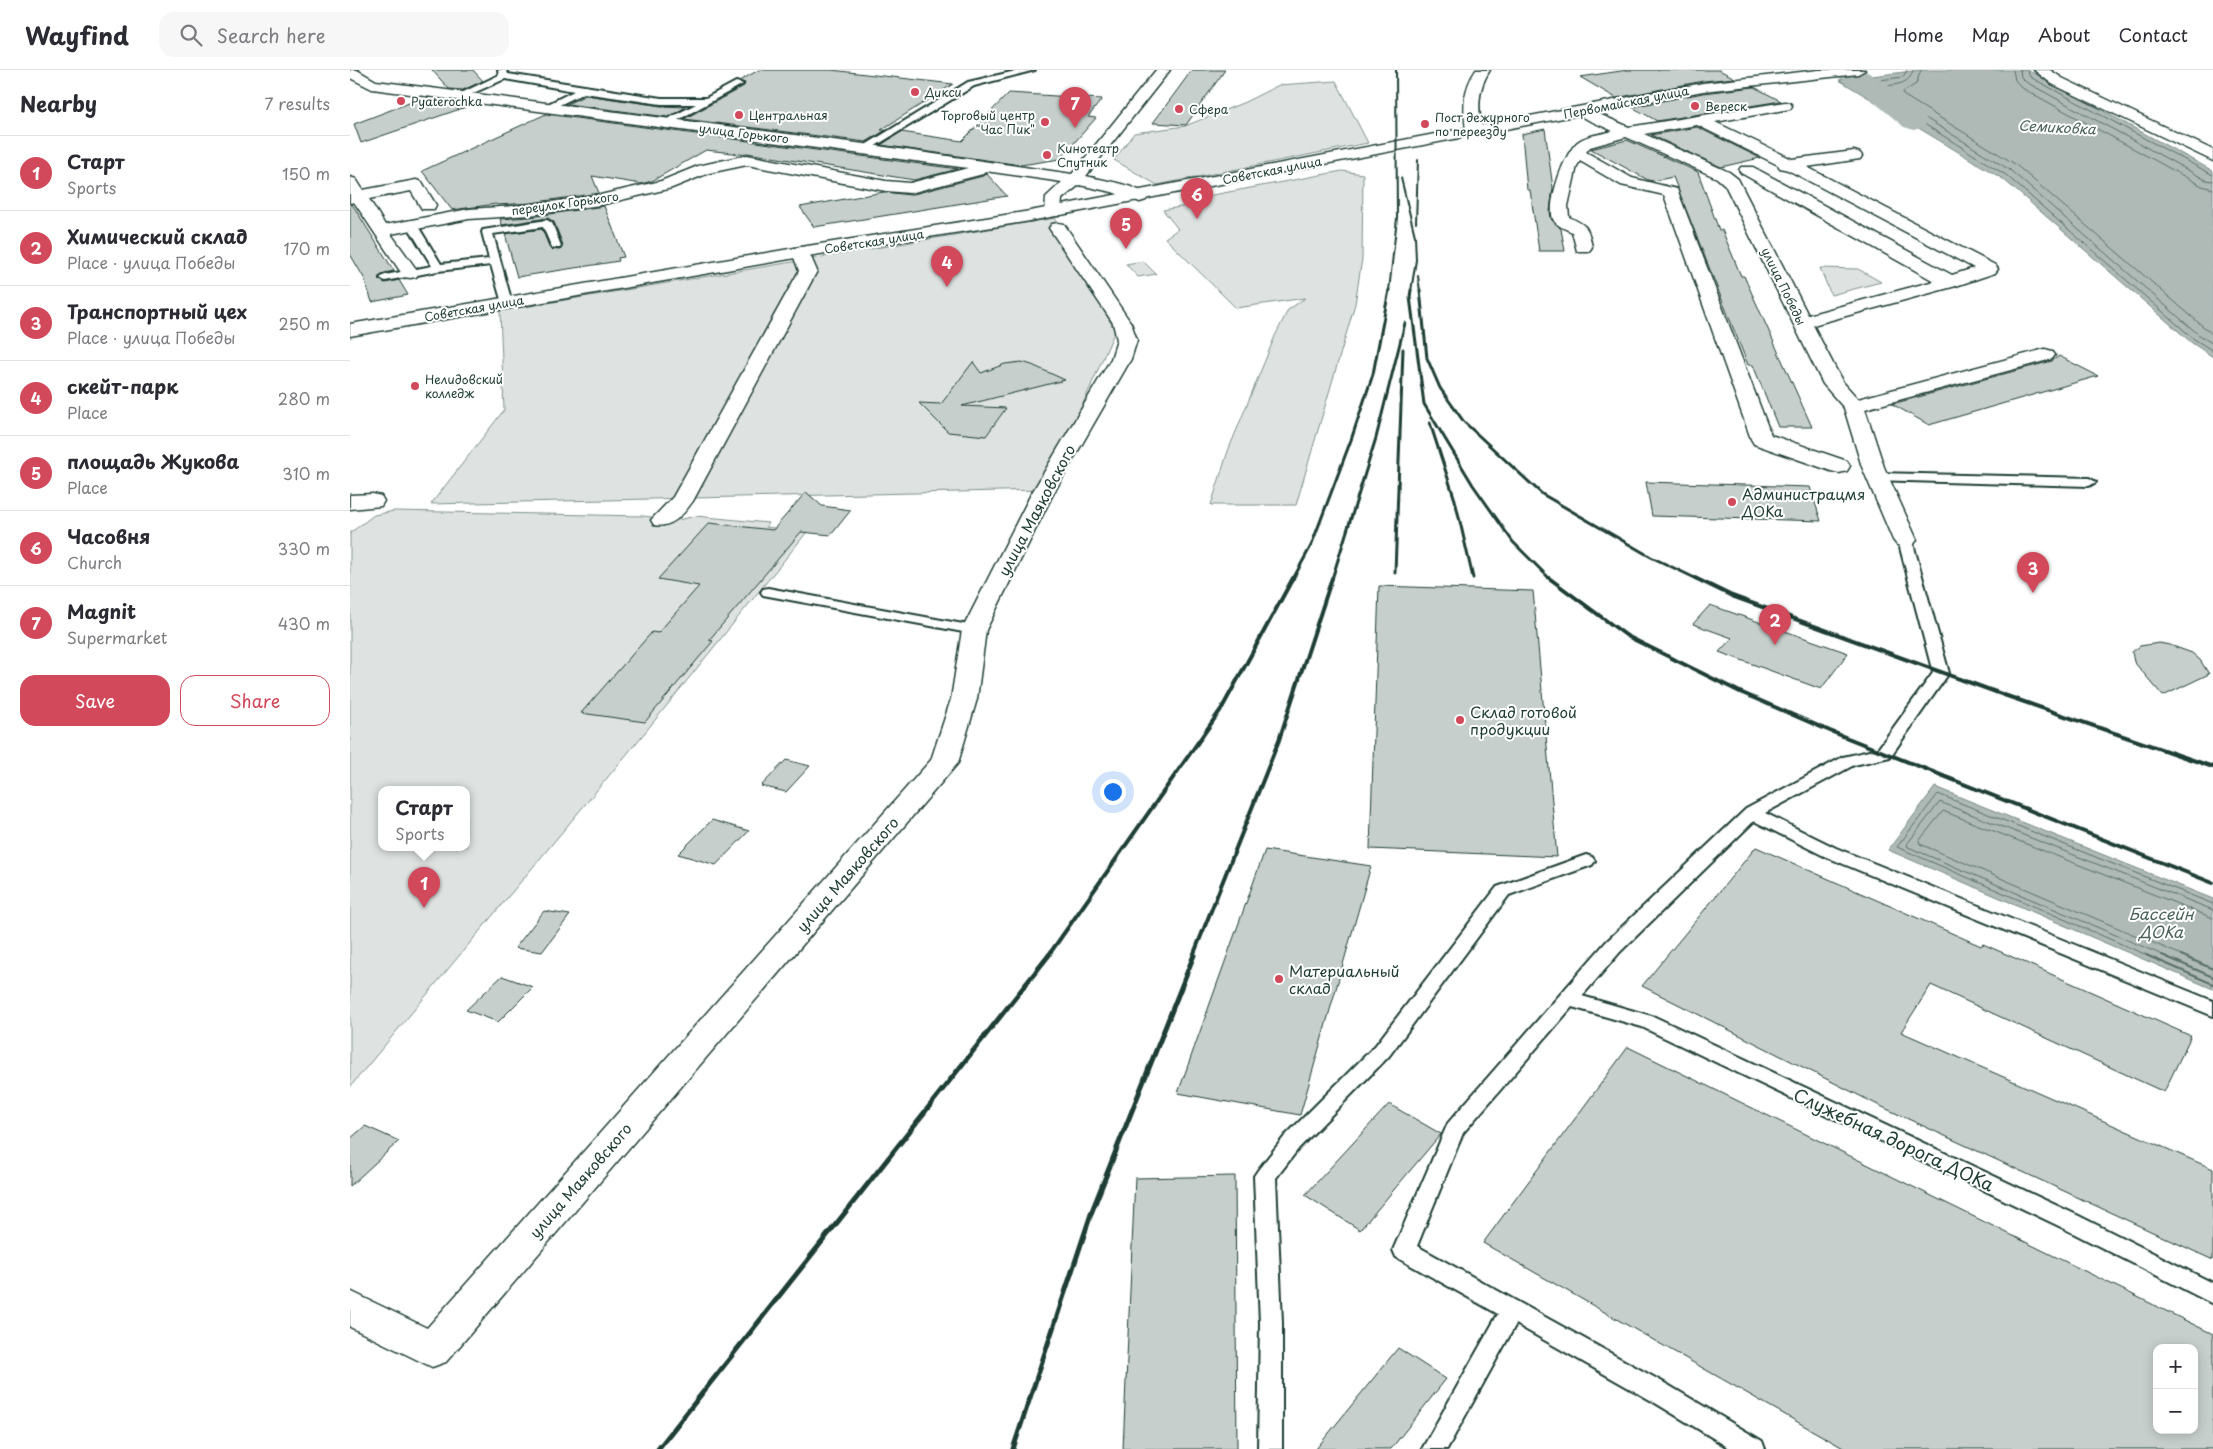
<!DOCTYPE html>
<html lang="en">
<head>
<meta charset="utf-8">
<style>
	:root { --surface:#fff; --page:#f7f7f7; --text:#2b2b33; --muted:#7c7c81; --line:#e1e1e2; --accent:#d1495b }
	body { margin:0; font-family:"Playpen Sans",sans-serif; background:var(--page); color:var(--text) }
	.controls { position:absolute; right:15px; bottom:15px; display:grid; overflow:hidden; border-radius:10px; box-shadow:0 2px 12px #0003 }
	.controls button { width:45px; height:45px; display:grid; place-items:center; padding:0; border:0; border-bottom:1px solid var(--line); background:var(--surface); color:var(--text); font:25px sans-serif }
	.you { position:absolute; left:762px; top:721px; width:18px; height:18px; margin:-12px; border:4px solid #fff; border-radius:50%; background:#1a73e8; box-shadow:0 0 0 8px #1a73e833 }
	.badge { display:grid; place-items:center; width:32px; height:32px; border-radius:50%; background:var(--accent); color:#fff; font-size:16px; font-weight:700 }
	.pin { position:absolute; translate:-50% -41px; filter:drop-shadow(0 1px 2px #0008) }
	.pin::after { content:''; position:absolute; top:26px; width:18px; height:15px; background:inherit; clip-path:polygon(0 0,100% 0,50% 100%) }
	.popup { position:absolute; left:28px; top:716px; width:92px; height:65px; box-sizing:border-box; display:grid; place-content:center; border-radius:10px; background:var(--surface); filter:drop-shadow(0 1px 4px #0005); font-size:16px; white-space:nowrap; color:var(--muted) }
	.popup b { font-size:19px; color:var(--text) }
	.popup::after { content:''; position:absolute; left:50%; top:100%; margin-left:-10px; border:10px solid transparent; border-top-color:var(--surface) }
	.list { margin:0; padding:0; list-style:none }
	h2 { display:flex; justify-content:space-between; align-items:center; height:65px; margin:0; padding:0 20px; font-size:21px }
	h2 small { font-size:16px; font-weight:400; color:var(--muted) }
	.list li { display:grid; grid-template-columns:32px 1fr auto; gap:15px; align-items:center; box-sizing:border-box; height:75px; padding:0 20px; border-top:1px solid var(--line) }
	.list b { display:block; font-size:19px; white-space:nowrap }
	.list p { margin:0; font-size:16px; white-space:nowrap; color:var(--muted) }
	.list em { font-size:16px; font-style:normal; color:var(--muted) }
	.actions { display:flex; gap:10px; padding:15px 20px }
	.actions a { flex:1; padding:11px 0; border:1px solid var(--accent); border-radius:15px; text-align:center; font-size:18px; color:var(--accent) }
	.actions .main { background:var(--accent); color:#fff }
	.icon { flex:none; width:28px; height:28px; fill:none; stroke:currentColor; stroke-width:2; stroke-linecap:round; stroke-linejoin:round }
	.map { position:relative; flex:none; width:1863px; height:1379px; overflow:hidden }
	header { display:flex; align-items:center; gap:30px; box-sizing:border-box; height:70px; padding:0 25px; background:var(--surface); border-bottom:1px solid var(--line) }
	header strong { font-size:24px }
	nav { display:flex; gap:28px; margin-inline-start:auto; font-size:18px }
	.search { width:350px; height:45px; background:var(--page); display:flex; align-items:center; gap:12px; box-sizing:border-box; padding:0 18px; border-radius:15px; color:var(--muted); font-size:19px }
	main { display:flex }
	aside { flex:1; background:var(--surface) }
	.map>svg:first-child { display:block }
</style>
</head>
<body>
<header>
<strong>Wayfind</strong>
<div class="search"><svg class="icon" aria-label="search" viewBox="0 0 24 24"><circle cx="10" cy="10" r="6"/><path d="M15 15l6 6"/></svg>Search here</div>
<nav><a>Home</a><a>Map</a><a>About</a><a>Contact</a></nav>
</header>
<main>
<aside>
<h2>Nearby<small>7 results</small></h2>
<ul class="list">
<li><span class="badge">1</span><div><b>Старт</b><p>Sports</p></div><em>150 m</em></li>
<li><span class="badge">2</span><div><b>Химический склад</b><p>Place · улица Победы</p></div><em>170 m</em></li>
<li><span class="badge">3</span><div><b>Транспортный цех</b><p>Place · улица Победы</p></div><em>250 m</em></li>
<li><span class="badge">4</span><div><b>скейт-парк</b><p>Place</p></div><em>280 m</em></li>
<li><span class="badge">5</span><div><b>площадь Жукова</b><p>Place</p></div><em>310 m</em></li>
<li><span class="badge">6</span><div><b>Часовня</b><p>Church</p></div><em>330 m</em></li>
<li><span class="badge">7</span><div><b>Magnit</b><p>Supermarket</p></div><em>430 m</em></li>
</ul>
<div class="actions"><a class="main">Save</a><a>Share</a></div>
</aside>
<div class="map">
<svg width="1863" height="1379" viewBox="0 0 1863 1379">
	<rect width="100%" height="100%" fill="#fff"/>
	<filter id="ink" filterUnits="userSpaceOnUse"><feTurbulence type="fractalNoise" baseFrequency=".02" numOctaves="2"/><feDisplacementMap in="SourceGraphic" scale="10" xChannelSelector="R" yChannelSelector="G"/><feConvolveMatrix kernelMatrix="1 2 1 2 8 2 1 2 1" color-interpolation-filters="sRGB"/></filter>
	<g filter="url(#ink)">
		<g fill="#dee3e2" stroke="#7e908b" fill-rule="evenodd">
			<path d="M 986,11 L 1018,73 L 807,115 L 764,90 L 784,63 L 835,56 L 895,32 L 929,15 Z"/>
			<path d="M 992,101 L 1013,104 L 1012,189 L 1005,234 L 946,435 L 861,435 L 878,381 L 925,266 L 938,240 L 955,228 L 886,238 L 815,168 L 828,159 L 813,140 L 842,135 L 841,129 Z"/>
			<path d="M 705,148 L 765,261 L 695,420 L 81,434 L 154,340 L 150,241 Z"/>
			<path d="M 793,191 L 806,204 L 788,207 L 776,194 Z"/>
			<path d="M 1470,198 L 1508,199 L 1531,212 L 1481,225 Z"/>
			<path d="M 44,441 L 293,446 L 328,450 L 346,446 L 418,453 L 416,457 L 457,462 L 297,660 L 0,1017 L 0,463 L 24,445 ZM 32,719 L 116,719 L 116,777 L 32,777 Z"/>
		</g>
		<g fill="#afbab7" stroke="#758883">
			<path d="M 1571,0 L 1678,0 L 1863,101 L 1863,287 L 1842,273 L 1653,109 L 1489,10 Z"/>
			<path d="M 1585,717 L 1863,829 L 1863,919 L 1538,780 Z"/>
		</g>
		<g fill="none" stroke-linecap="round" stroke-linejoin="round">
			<g stroke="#596f68" stroke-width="1">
				<path d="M 1557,0 L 1553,7 L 1514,12 L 1512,15 L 1656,105 L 1844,269 L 1863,281"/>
				<path d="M 1563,0 C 1560,15 1545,15 1532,16 L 1530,20 L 1660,100 L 1848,264 L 1863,274"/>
				<path d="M 1571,0 L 1566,14 L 1553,22 L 1553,25 L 1665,94 L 1863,265"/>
				<path d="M 1663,0 L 1665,10 L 1672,18 L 1852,116 L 1863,119"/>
				<path d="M 1670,0 L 1671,7 L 1676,12 L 1856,110 L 1863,111"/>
				<path d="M 1677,0 L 1680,7 L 1863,105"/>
				<path d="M 1799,886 L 1547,777 L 1588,724 L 1863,834"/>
				<path d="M 1815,886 L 1558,777 L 1557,774 L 1590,732 L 1863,840"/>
				<path d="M 1834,886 L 1570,774 L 1569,771 L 1593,741 L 1863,848"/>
			</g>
			<g stroke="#596f68" stroke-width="2">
				<path d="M 1796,885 L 1863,914"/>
				<path d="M 1812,885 L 1863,907"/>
				<path d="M 1831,885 L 1863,899"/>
			</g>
			<path fill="#afbab7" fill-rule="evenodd" d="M 1483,0 L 1514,0 L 1537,14 L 1574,45 L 1578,51 L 1574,57 L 1564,60 L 1554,57 L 1517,26 L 1487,6 Z"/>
		</g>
		<g fill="#c7cfcc" stroke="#1f3d34" fill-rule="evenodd">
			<path d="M 82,0 L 123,0 L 133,11 L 113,20 L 99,19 Z"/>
			<path d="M 409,0 L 481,0 L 603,14 L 531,60 L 536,60 L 516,72 L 334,49 L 394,16 L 395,13 L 389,11 Z"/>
			<path d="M 842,0 L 875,0 L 836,55 L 803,53 Z"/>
			<path d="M 1278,0 L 1369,0 L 1385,8 L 1353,11 L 1266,28 L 1230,7 Z"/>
			<path d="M 1404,17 L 1431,31 L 1307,51 L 1282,37 L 1353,23 Z"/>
			<path d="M 659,23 L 752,29 L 738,47 L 746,48 L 710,89 L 671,95 L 531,75 L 551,62 L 612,71 Z"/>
			<path d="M 236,25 L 311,36 L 336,37 L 318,47 L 217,34 Z"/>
			<path d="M 67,30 L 116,37 L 11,73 L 4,54 Z"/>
			<path d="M 196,44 L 608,99 L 564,110 L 397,83 L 391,84 L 356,80 L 302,111 L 291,114 L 242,106 L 249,123 L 180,133 L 147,135 L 146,134 L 102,140 L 72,101 Z"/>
			<path d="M 1347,57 L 1410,88 L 1371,97 L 1301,65 Z"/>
			<path d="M 1195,59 L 1203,118 L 1200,141 L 1201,149 L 1211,159 L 1215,181 L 1189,181 L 1180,120 L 1177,120 L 1172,64 Z"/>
			<path d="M 1277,70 L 1348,102 L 1369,160 L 1372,160 L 1391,206 L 1394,206 L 1462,357 L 1428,357 L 1403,295 L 1398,295 L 1323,107 L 1303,111 L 1298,110 L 1241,79 Z"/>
			<path d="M 636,103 L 657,126 L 464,157 L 450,137 L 534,122 L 560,125 L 633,106 Z"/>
			<path d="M 2,134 L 44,201 L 34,203 L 28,209 L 35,213 L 49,210 L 58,225 L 22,232 L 14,208 L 0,184 L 0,135 Z"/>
			<path d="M 254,136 L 274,187 L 268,188 L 269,191 L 167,207 L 155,164 L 192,159 L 200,179 L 210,180 L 213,175 L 204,152 L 198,148 L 152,155 L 150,149 L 180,147 Z"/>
			<path d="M 1709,286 L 1748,306 L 1579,355 L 1542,334 L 1702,291 Z"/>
			<path d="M 623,292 L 631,303 L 655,294 L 672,292 L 682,295 L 715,310 L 612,336 L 656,338 L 636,366 L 598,362 L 569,333 L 591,334 Z"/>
			<path d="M 1296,412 L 1460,417 L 1471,451 L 1302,446 Z"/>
			<path d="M 456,422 L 472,436 L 501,440 L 481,465 L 451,462 L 359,570 L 363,571 L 295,652 L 231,643 L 302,562 L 308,563 L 349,516 L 308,509 L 359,453 L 423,460 Z"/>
			<path d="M 1029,516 L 1183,521 L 1207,787 L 1020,779 Z"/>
			<path d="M 1360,535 L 1498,583 L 1471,619 L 1369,582 L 1382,568 L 1343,554 Z"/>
			<path d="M 1809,573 L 1820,575 L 1842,583 L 1850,590 L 1859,604 L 1813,626 L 1784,592 L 1782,582 L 1790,576 Z"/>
			<path d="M 436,690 L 460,696 L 436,722 L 411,716 Z"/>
			<path d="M 362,750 L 399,761 L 366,795 L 328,784 Z"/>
			<path d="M 1406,777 L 1631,876 L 1633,874 L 1841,966 L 1814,1022 L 1581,915 L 1551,962 L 1863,1099 L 1863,1190 L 1528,1035 L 1292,916 Z"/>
			<path d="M 915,780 L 1021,796 L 950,1045 L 828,1023 Z"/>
			<path d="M 194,841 L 220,845 L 192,882 L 165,878 Z"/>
			<path d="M 152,906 L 183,917 L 148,952 L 116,940 Z"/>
			<path d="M 1278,977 L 1863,1264 L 1863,1379 L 1495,1379 L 1133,1173 ZM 1807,1278 L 1844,1278 L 1844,1360 L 1807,1360 Z"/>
			<path d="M 1039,1034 L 1091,1064 L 1010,1160 L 955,1125 Z"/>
			<path d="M 15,1056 L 49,1071 L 0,1116 L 0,1069 Z"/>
			<path d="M 885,1106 L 887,1379 L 773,1379 L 785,1108 Z"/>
			<path d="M 1048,1278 L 1096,1309 L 1041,1379 L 966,1379 Z"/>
		</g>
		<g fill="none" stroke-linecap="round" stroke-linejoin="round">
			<defs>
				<g id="service">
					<path d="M 148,0 L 156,0 L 158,4 L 311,28 L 356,28 L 386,12 L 393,14 L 317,56 L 314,55 L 314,51 L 346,34 L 311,34 L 234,23 L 197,41 L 193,38 L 194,36 L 224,21 L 155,9 L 112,28 L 105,26 L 149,5 Z"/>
					<path d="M 670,0 L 685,0 L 624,16 L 517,81 L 514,82 L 509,79 L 618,12 Z"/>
					<path d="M 197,150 L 202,153 L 211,176 L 210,178 L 202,178 L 193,157 L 143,164 L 162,233 L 161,235 L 153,235 L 152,233 L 141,195 L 88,201 L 35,211 L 30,208 L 35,205 L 82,196 L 57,155 L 58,153 L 66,153 L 91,194 L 139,189 L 132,162 L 133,160 Z"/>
					<path d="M 1527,403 L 1739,408 L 1746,412 L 1739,416 L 1522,410 L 1521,407 Z"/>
					<path d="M 1555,466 L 1562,470 L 1599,603 L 1540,687 L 1504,695 L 1415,743 L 1486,778 L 1863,931 L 1863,946 L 1474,786 L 1404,751 L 1270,882 L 1232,926 L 1305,947 L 1729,1146 L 1863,1213 L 1863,1234 L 1713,1158 L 1292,957 L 1222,937 L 1113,1063 L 1067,1176 L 1318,1315 L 1412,1371 L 1415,1379 L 1381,1379 L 1302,1331 L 1166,1254 L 1097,1379 L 1072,1379 L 1148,1244 L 1046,1187 L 1043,1180 L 1098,1053 L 1256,872 L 1396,739 L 1493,687 L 1528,679 L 1583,603 L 1548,470 Z"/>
					<path d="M 418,518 L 624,556 L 629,557 L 631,560 L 629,563 L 624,564 L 413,525 L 411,522 L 413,519 Z"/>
					<path d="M 1236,785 L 1242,787 L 1245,791 L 1242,795 L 1159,825 L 1039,986 L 949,1078 L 926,1108 L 932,1253 L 932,1379 L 908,1379 L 910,1253 L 904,1106 L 908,1100 L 935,1066 L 1025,976 L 1147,817 Z"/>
				</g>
				<g id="minor">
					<path d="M 0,0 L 7,0 L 26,11 L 514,74 L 722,104 L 806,0 L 820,0 L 736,106 C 751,110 790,115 798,127 L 796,130 L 790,132 L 762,122 L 729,115 L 712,129 L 711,142 L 709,146 L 697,146 L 695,142 L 696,127 L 712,112 L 635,101 L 633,104 L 560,123 L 536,121 L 397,95 L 359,103 L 322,118 L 250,135 L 180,145 L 119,149 L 41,164 L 69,203 L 66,207 L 60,208 L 54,207 L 4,132 L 0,133 L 0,107 L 6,109 L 13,120 L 66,110 L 72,112 L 86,135 L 84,139 L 72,139 L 61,121 L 19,129 L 35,155 L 119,139 L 180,135 L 250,125 L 311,111 L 348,96 L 397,85 L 536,111 L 560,113 L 618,98 L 22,19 L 0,8 Z"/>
					<path d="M 1684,0 L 1700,0 L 1712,8 L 1863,80 L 1863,91 L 1702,14 Z"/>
					<path d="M 1435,32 L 1440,33 L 1442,36 L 1440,39 L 1365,52 L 1442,89 L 1504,81 L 1510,83 L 1512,86 L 1510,89 L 1457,97 L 1645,195 L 1648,199 L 1645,203 L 1606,216 L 1463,255 L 1492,311 L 1508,329 L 1695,279 L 1702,281 L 1705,285 L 1702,289 L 1515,339 L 1534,397 L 1567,470 L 1563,475 L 1555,477 L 1547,475 L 1543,470 L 1512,397 L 1494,338 L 1473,314 L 1375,115 L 1367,108 L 1276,67 L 1240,77 L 1236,82 L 1282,108 L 1327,119 L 1421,365 L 1497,391 L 1500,396 L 1497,401 L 1489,403 L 1481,401 L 1404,374 L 1401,369 L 1314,125 L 1271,115 L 1230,91 L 1227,96 L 1218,136 L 1219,147 C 1238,156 1238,157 1242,177 L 1239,181 L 1227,181 L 1222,162 C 1216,159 1205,155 1203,149 C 1197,132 1215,80 1229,71 C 1237,65 1253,64 1263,61 L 1225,44 L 1223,41 L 1225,38 L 1235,38 L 1279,57 ZM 1347,55 L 1428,95 L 1430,98 L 1438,100 L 1624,198 L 1602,205 L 1403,97 L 1391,97 L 1389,100 L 1391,103 L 1584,211 L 1458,245 L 1388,109 L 1379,102 L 1294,64 Z"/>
					<path d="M 708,153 L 714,154 L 781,253 L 787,270 L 781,289 L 702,426 L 636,560 L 627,629 L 608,693 L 96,1292 L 82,1297 L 0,1257 L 0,1221 L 77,1258 L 581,690 L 601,629 L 612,560 L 680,426 L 761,289 L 767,270 L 763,253 L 699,158 L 702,154 Z"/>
					<path d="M 451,177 L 457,178 L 467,201 L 343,431 C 334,444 321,459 304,455 L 301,450 L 323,427 L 449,201 L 442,182 L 445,178 Z"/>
					<path d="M 23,424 L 31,426 L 34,431 L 31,436 L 0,439 L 0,425 Z"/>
				</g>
				<path id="secondary" d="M 1126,0 L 1140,0 C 1127,20 1128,38 1132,60 L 1129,63 L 1119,63 L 1116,60 C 1113,37 1113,19 1126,0 Z"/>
				<path id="primary" d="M 1469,0 L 1515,0 L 1508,4 L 1353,21 L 680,151 L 451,187 L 0,266 L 0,254 L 451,177 L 680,141 L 1353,13 Z"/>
			</defs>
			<use href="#service" stroke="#1f3d34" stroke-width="4"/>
			<use href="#minor" stroke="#1f3d34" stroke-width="3"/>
			<use href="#secondary" stroke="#1f3d34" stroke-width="3"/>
			<use href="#primary" stroke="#1f3d34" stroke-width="3"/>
			<use href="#service" fill="#fff" fill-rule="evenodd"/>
			<use href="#minor" fill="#fff" fill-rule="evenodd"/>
			<use href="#secondary" fill="#fff" fill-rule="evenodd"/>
			<use href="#primary" fill="#fff" fill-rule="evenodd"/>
			<g stroke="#1f3d34" stroke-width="2">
				<path d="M 1051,108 L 1065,166 L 1066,190 L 1061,221"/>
				<path d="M 1066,153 L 1068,90"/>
				<path d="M 1068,206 L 1070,221"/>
				<path d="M 1039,221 L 1047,148 L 1046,0"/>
			</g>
			<g stroke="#1f3d34" stroke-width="3">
				<path d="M 1061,220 L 1060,227 L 1074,334 L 1123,415 L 1163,472 L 1200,509"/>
				<path d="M 1070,220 L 1077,288 L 1090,318 L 1114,352 L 1192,424 L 1301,487 L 1347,509"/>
				<path d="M 1080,353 L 1105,430 L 1123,508"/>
				<path d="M 1045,503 L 1053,279"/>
				<path d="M 943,509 L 961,476 L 1001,370 L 1023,304 L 1039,220"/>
				<path d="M 982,509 L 1026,368 L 1055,253"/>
			</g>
			<g stroke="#1f3d34" stroke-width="4">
				<path d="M 1199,508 L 1277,566 L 1390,622 L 1480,661 L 1863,813"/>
				<path d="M 1345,508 L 1382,526 L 1654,625 L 1863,697"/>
				<path d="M 698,886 L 872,638 L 943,508"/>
				<path d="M 843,886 L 929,670 L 982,508"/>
			</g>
			<g stroke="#1f3d34" stroke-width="5">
				<path d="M 308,1379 L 699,885"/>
				<path d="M 663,1379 L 742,1141 L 844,885"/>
			</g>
		</g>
	</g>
	<g fill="#d1495b" stroke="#fff" stroke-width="2">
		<circle cx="565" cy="22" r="5"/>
		<circle cx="51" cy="31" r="5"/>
		<circle cx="1345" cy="36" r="5"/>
		<circle cx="829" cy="39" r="5"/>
		<circle cx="389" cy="45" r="5"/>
		<circle cx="695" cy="52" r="5"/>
		<circle cx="1075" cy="54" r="5"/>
		<circle cx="697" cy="85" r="5"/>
		<circle cx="65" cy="316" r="5"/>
		<circle cx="1382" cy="432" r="5"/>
		<circle cx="1110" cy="650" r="5"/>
		<circle cx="929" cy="909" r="5"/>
	</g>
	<g text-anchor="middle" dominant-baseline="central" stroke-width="4" stroke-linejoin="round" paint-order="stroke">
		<g font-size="12" fill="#1f3d34" stroke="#fff" text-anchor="start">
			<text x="575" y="22">Дикси</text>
			<text x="61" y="31">Pyaterochka</text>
			<text x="1355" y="36">Вереск</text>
			<text x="839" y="39">Сфера</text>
			<text x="399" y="45">Центральная</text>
			<text x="685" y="45" text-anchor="end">Торговый центр<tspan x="685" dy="14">"Час Пик"</tspan></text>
			<text x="1085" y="47">Пост дежурного<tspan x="1085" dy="14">по переезду</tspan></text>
			<text x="707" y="78">Кинотеатр<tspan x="707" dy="14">Спутник</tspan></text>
			<text x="75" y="309">Нелидовский<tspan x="75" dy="14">колледж</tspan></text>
		</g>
		<g font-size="12" fill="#1f3d34" stroke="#fff">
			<text transform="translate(1276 32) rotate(-11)">Первомайская улица</text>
			<text transform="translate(394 63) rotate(7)">улица Горького</text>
			<text transform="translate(922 100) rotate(-11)">Советская улица</text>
			<text transform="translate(215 133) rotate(-8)">переулок Горького</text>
			<text transform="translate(524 171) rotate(-9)">Советская улица</text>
			<text transform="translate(1434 216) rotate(64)">улица Победы</text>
			<text transform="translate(124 238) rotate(-10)">Советская улица</text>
		</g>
		<g font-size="14" font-style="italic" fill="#4a625b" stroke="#fff">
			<text transform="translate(1707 57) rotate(3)">Семиковка</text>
		</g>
		<g font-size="15" fill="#1f3d34" stroke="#fff" text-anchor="start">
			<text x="1392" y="423">Администрацмя<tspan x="1392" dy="17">ДОКа</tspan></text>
			<text x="1120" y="641">Склад готовой<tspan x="1120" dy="17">продукции</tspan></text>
			<text x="939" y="900">Материальный<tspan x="939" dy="17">склад</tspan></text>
		</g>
		<g font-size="15" fill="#1f3d34" stroke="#fff">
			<text transform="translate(686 440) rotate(-62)">улица Маяковского</text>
			<text transform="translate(497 804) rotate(-49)">улица Маяковского</text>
			<text transform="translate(230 1110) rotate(-49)">улица Маяковского</text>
		</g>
		<g font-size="16" font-style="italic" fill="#4a625b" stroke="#fff">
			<text x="1811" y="843">Бассейн<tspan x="1811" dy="18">ДОКа</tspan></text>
		</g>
		<g font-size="18" fill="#1f3d34" stroke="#fff">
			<text transform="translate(1544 1069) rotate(25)">Служебная дорога ДОКа</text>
		</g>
	</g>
</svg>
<div class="controls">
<button>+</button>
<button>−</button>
</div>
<div class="you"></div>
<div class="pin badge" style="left:74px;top:838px">1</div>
<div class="popup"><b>Старт</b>Sports</div>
<div class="pin badge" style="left:1425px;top:575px">2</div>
<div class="pin badge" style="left:1683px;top:523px">3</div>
<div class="pin badge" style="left:597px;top:217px">4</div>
<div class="pin badge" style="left:776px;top:179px">5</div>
<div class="pin badge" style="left:847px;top:149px">6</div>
<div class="pin badge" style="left:725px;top:58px">7</div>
</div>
</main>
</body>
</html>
